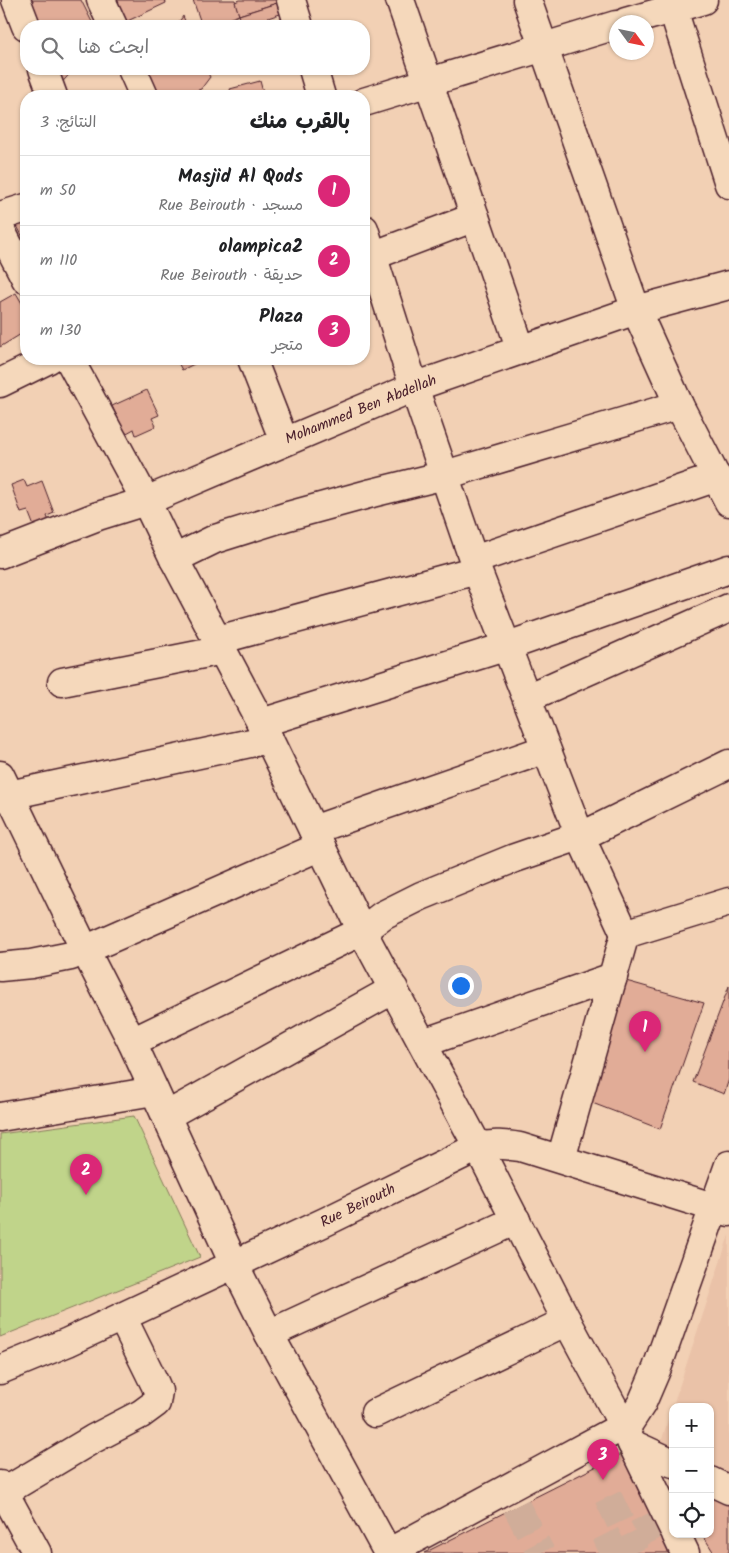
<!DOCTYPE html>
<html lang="ar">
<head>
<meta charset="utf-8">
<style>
	:root { --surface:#fff; --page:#f6f6f6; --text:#202124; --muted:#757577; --line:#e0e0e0; --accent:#db2777 }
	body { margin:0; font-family:Kalam,"Playpen Sans Arabic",sans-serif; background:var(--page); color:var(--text); direction:rtl }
	.controls { position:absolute; right:15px; bottom:15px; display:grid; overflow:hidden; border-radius:10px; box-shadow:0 1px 4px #0004 }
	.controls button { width:45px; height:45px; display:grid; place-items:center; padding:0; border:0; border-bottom:1px solid var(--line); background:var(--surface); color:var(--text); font:25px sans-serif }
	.compass { position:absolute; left:609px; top:15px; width:45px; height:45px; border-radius:50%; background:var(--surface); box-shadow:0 1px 4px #0004; rotate:123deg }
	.you { position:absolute; left:460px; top:985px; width:18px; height:18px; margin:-12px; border:4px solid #fff; border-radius:50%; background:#1a73e8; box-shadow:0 0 0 8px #1a73e833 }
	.badge { display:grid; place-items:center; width:32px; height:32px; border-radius:50%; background:var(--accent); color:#fff; font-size:16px; font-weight:700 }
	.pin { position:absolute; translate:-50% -41px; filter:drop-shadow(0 1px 2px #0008) }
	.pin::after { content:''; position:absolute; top:26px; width:18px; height:15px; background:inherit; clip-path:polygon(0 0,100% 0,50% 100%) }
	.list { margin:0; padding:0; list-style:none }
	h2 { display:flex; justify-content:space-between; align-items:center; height:65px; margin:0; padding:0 20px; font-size:21px }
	h2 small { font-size:16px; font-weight:400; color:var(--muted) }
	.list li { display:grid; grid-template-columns:32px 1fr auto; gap:15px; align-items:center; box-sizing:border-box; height:70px; padding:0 20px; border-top:1px solid var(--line) }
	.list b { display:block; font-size:19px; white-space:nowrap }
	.list p { margin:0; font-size:16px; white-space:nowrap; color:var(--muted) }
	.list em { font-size:16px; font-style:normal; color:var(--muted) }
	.icon { flex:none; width:28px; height:28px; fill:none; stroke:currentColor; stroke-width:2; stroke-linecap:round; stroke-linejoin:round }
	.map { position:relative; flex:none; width:729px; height:1553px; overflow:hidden; direction:ltr }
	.search { position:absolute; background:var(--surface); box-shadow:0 1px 4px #0004; left:20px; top:20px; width:350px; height:55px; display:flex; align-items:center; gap:12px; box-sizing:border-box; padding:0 18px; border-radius:20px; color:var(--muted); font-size:19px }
	.panel { position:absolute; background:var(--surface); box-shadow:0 1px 4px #0004; left:20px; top:90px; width:350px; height:275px; border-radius:20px; direction:rtl }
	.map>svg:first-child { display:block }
</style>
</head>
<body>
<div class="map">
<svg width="729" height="1553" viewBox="0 0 729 1553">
	<rect width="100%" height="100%" fill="#f2d0b4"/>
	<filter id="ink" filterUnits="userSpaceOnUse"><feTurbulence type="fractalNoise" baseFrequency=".02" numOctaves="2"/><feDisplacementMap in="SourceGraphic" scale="10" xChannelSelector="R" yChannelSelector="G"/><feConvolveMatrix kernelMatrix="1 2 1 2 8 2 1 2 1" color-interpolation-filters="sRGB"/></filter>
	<g filter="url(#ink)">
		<path fill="#eac2a8" d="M 729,1235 L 729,1475 L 710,1468 L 710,1407 L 673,1407 L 673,1453 L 659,1448 Z"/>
		<path fill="#c0d48a" stroke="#857a5a" d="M 134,1116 L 200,1257 L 0,1337 L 0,1134 Z"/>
		<g fill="#e1ac97" stroke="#4a1f2b">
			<path d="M 29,0 L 81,0 L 94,26 L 38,26 Z"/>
			<path d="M 108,0 L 165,0 L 166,3 L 119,25 Z"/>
			<path d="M 193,0 L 235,0 L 239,15 L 209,26 L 202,26 Z"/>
			<path d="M 240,0 L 276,0 L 277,3 L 239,15 L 235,2 Z"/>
			<path d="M 277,3 L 280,14 L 268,18 L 271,26 L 243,26 L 239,15 Z"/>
			<path d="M 183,16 L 187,26 L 173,26 L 179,22 Z"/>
			<path d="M 237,18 L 239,26 L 211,26 Z"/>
			<path d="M 52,69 L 74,69 L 58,87 Z"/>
			<path d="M 154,69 L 206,69 L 210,77 L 201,89 L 181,96 L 152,96 L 144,73 Z"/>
			<path d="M 260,81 L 264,96 L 232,96 L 230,89 Z"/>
			<path d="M 26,212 L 26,243 L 16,224 Z"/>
			<path d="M 16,293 L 26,310 L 26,331 L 0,347 L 0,302 Z"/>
			<path d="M 176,359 L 204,359 L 182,370 Z"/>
			<path d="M 147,390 L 159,415 L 152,418 L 156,426 L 136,435 L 134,429 L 125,434 L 112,406 Z"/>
			<path d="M 24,480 L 27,487 L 42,481 L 54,513 L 47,516 L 52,529 L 37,534 L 28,511 L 21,513 L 11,485 Z"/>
			<path d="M 626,981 L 704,1003 L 660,1129 L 587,1101 Z"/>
			<path d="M 729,986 L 729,1079 L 724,1094 L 693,1082 Z"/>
			<path d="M 623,1453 L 670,1553 L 424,1553 Z"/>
			<path d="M 710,1492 L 729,1501 L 729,1553 L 714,1553 L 702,1534 L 710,1534 Z"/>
		</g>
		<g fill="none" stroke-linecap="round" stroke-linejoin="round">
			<g stroke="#d0ad99" stroke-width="28" stroke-dasharray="28 14" stroke-linecap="butt">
				<path d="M 608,1497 L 635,1553"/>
				<path d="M 516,1506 L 541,1553"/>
				<path d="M 599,1553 L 656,1525"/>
			</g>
			<defs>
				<g id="minor">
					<path d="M 16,0 L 26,26"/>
					<path d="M 101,0 L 113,26"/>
					<path d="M 291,0 L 299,26"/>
					<path d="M 400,0 L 521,350"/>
					<path d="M 527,0 L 636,310 L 679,405 L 729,502"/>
					<path d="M 670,0 L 729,184"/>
					<path d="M 626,22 L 703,0"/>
					<path d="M 43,69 L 53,96"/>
					<path d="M 132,69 L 144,96"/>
					<path d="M 313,69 L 321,96"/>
					<path d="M 364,102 L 616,25"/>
					<path d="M 0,216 L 26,208"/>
					<path d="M 0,229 L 26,279"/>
					<path d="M 364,229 L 414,387 L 477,570 L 580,836 L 625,934 L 729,902"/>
					<path d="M 372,256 L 475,217"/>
					<path d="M 69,359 L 146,501 L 174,559 L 261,723 L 362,931 L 478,1147 L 567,1321 L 624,1427 L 673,1528"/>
					<path d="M 252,359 L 284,441"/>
					<path d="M 0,383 L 49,359"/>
					<path d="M 0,554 L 98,516 L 146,501 L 414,387 L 636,310 L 729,285"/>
					<path d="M 174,559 L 215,539 L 288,516 L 372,493 L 445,475 L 679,405"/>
					<path d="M 474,560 L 717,477"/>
					<path d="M 218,640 L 477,570"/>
					<path d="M 62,682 L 223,650"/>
					<path d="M 527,698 L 729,608"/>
					<path d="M 261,723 L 508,646 L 729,569"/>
					<path d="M 0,775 L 85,950 L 132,1042 L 234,1264 L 269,1334 L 388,1553"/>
					<path d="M 0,797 L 269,739"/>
					<path d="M 313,830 L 546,749"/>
					<path d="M 0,967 L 31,964 L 71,956 L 321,846"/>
					<path d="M 132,1042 L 362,931 L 383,915 L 421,896 L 512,859 L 588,833 L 729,764"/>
					<path d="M 423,1043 L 613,977"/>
					<path d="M 166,1116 L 394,989"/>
					<path d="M 0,1117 L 154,1091"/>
					<path d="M 561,1159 L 625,934"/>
					<path d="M 269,1334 L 516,1220"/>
					<path d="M 0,1370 L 68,1342 L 327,1221 L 478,1147 C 493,1143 506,1145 520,1147 L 729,1212"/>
					<path d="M 375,1413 L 567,1321"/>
					<path d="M 632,1444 L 673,1463"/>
					<path d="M 710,1481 L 729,1490"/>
					<path d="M 0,1485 L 37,1553"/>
					<path d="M 4,1492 L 93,1439 L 141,1414 L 156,1403 L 158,1391 L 155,1384 L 122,1317"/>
					<path d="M 676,1534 L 685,1553"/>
					<path d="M 388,1553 L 629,1423 L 642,1403 L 657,1368 L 729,1165"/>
				</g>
			</defs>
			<use href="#minor" stroke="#4a1f2b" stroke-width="31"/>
			<use href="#minor" stroke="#f5d8bb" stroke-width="28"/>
		</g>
	</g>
	<g text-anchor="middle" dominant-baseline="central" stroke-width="4" stroke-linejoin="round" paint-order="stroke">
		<g font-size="15" fill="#4a1f2b" stroke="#f5d8bb">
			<text transform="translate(361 410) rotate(-22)">Mohammed Ben Abdellah</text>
			<text transform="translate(358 1206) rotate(-26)">Rue Beirouth</text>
		</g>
	</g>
</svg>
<div class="controls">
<button>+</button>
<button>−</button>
<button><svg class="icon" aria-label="locate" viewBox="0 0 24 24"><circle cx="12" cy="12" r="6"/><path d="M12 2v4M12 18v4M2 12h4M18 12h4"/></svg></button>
</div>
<svg class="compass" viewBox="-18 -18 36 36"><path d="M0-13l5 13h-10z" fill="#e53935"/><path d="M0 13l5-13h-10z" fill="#757577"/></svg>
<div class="you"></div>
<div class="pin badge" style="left:645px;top:1052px">1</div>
<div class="pin badge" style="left:86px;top:1195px">2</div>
<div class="pin badge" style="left:603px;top:1480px">3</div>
<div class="search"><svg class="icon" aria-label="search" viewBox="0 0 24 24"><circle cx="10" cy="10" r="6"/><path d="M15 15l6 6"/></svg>ابحث هنا</div>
<section class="panel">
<h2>بالقرب منك<small>النتائج: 3</small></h2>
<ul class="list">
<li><span class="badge">1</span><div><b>Masjid Al Qods</b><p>مسجد · Rue Beirouth</p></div><em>50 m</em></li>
<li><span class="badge">2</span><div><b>olampica2</b><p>حديقة · Rue Beirouth</p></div><em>110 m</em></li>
<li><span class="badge">3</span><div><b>Plaza</b><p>متجر</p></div><em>130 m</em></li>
</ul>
</section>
</div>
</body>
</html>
